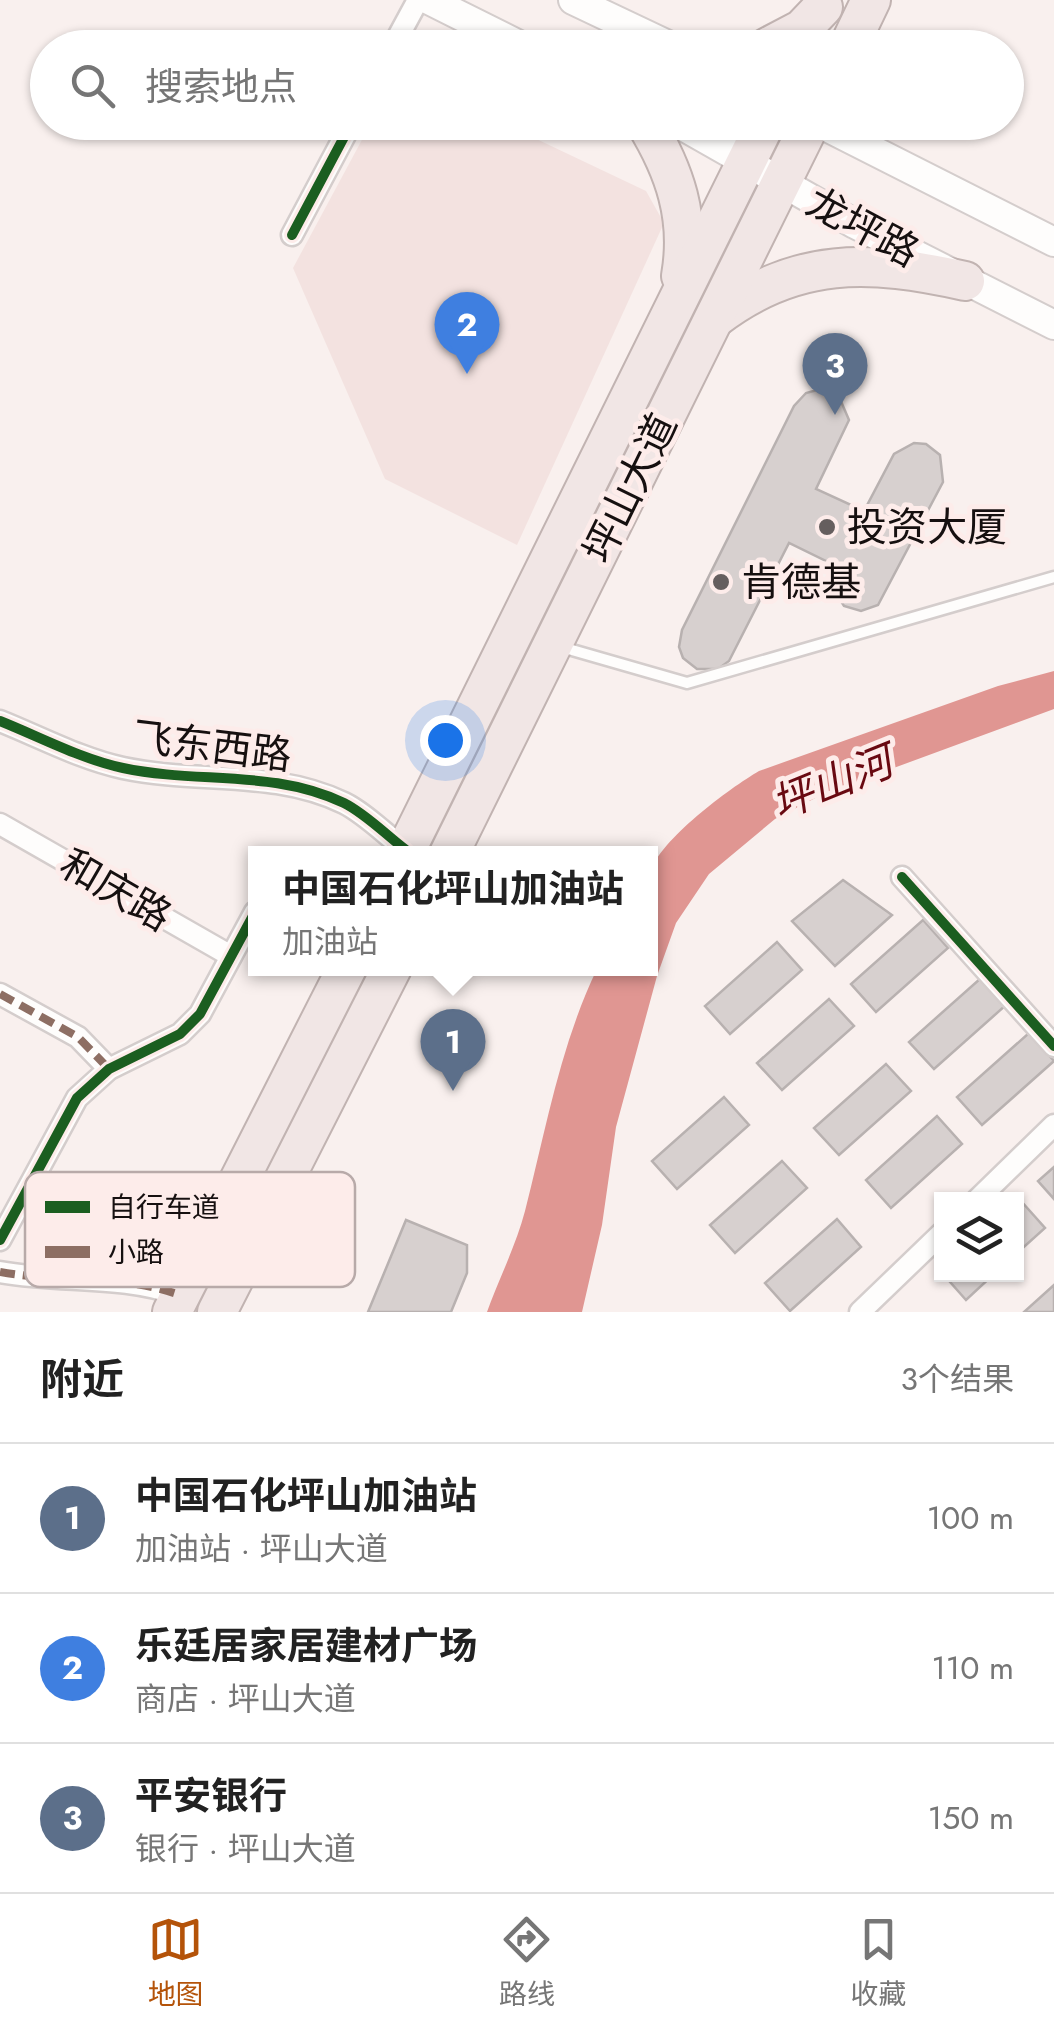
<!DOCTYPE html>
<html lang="zh">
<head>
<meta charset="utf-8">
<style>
	:root { --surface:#fff; --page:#f2f2f2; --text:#222; --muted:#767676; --line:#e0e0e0; --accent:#b45309 }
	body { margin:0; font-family:Jost,"Noto Sans SC",sans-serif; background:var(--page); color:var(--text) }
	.controls { position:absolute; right:30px; bottom:30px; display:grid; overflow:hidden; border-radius:0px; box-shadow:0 2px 8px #0004 }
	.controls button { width:90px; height:90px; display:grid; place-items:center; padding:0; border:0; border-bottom:2px solid var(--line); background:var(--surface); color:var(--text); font:50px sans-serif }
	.you { position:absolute; left:445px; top:740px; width:35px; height:35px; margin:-25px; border:8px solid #fff; border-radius:50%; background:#1a73e8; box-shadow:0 0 0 15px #1a73e833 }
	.badge { display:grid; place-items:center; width:65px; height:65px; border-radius:50%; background:var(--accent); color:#fff; font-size:32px; font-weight:700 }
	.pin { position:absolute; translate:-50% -82px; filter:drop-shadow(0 2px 5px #0008) }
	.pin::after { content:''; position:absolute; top:52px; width:35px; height:30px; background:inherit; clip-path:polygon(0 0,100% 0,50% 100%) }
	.popup { position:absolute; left:248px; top:846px; width:410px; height:130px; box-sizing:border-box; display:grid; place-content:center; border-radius:0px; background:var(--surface); filter:drop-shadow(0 2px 8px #0005); font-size:32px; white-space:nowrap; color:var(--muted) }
	.popup b { font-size:38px; color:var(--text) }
	.popup::after { content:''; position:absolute; left:50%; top:100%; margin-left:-20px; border:20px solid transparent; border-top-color:var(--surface) }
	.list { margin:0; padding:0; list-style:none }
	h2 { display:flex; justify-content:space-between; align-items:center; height:130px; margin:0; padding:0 40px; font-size:42px }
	h2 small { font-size:32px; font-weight:400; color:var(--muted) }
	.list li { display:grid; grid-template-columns:65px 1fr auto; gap:30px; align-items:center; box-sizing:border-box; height:150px; padding:0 40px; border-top:2px solid var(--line) }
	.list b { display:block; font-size:38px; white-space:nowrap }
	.list p { margin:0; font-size:32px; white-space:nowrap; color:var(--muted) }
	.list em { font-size:32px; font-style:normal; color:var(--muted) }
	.icon { flex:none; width:55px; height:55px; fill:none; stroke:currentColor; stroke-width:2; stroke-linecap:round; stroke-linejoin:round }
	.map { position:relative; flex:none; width:1054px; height:1312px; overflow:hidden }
	.search { position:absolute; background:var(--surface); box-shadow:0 2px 8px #0004; left:30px; right:30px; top:30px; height:110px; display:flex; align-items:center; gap:25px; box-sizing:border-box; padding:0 35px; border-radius:55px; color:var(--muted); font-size:38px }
	.sheet { height:580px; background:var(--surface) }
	nav { display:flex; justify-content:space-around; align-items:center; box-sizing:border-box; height:140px; border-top:2px solid var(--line); background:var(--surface); font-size:28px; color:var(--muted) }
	nav a { display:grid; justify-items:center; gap:5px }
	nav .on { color:var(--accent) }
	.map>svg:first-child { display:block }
</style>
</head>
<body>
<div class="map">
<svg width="1054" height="1312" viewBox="0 0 1054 1312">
	<rect width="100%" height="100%" fill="#f9f0ee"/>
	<path fill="#f3e2e0" d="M 371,123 L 503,123 L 646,191 L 664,223 L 517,545 L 385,479 L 293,268 Z"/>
	<path fill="#e09692" d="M 1054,671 L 1054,709 L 823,794 L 775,819 L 709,874 L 676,923 L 657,976 L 616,1127 L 602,1225 L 582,1312 L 487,1312 C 499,1279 516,1245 525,1211 C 546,1129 560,1046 597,969 L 650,968 C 650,939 644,901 650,873 C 659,840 730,788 759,771 L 998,686 Z"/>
	<g fill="#d7d0cf" stroke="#b8b1b0" stroke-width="2.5">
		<path d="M 817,390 L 840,399 L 849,420 L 816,489 L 864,511 L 894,454 L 914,443 L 926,444 L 940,455 L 943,482 L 878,605 L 861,611 L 844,606 L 832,587 L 836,566 L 789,543 L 729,661 L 718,669 L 697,669 L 683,658 L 679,647 L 682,630 L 794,406 L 806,393 Z"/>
		<path d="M 843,880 L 892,915 L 835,966 L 792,921 Z"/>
		<path d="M 923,920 L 948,948 L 876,1012 L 851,984 Z"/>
		<path d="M 777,942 L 802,970 L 730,1034 L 705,1006 Z"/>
		<path d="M 981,978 L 1006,1005 L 934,1069 L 909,1042 Z"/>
		<path d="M 829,999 L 854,1026 L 782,1090 L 757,1063 Z"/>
		<path d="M 1029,1033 L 1054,1061 L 982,1125 L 957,1097 Z"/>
		<path d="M 886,1064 L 911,1091 L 839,1155 L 814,1128 Z"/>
		<path d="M 724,1097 L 749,1125 L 677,1189 L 652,1161 Z"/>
		<path d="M 937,1116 L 962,1144 L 891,1208 L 866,1180 Z"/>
		<path d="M 782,1161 L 807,1188 L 735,1253 L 710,1225 Z"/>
		<path d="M 1054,1167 L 1054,1199 L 1038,1181 Z"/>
		<path d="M 1021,1201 L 1045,1228 L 1016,1254 L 1016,1205 Z"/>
		<path d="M 837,1219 L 861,1247 L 790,1311 L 765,1283 Z"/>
		<path d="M 406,1220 L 467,1245 L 467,1273 L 451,1312 L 368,1312 Z"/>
		<path d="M 943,1274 L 994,1274 L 966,1300 Z"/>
		<path d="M 1054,1285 L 1054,1312 L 1024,1312 Z"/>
	</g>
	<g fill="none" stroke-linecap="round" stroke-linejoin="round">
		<defs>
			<path id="lane" d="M 558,646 L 687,683 L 1054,577"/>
			<g id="street">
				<path d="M 392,48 L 418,0"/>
				<path d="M 292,235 L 352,122"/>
				<path d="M 0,721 C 40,737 81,759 123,768 C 198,784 273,769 344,803 C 366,814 386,835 406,850"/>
				<path d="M 0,824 L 231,956"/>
				<path d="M 902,877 L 1054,1046"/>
				<path d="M 0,994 L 78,1037 L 109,1069"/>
				<path d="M 977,1200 L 1054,1125"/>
				<path d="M 0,1240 L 77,1098 L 109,1069 L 180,1034 L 200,1014 L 255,912"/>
				<path d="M 0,1272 C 62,1283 120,1274 180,1295"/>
				<path d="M 860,1312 L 942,1233"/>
			</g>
			<g id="secondary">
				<path d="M 429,0 L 525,48"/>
				<path d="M 573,0 L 674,48"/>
				<path d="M 676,122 L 855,224 L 1054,325"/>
				<path d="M 817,122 L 1054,242"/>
			</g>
			<g id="highway">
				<path d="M 766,48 L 802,29 L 823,7"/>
				<path d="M 848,48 L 871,0"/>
				<path d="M 645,122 C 675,171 691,218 681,276"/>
				<path d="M 715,318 C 796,256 870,260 965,281"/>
				<path d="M 404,854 L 766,122"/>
				<path d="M 449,854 L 811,122"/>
				<path d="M 172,1312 L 347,968"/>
				<path d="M 217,1312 L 392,968"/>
			</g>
		</defs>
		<use href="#lane" stroke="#d4cdcc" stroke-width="15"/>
		<use href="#street" stroke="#d4cdcc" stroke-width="25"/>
		<use href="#secondary" stroke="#d4cdcc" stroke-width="32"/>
		<use href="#highway" stroke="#c1b3b1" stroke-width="42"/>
		<use href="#lane" stroke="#fefdfc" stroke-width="10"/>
		<use href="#street" stroke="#fefdfc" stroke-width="20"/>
		<use href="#secondary" stroke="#fefdfc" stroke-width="28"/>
		<use href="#highway" stroke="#f1e6e5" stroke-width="38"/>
		<g stroke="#8d6e63" stroke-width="8" stroke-dasharray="15 8" stroke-linecap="butt">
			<path d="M 0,994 L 78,1037 L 109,1069"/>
			<path d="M 0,1272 C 62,1283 120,1274 180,1295"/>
		</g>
		<defs>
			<g id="cycleway">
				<path d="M 292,235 L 352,122"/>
				<path d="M 0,721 C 40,737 81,759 123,768 C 198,784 273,769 344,803 C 366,814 386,835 406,850"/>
				<path d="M 902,877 L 1054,1046"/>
				<path d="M 0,1240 L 77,1098 L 109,1069 L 180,1034 L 200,1014 L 255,912"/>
			</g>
		</defs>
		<use href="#cycleway" stroke="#fdecea" stroke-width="16"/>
		<use href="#cycleway" stroke="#1b5e20" stroke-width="10"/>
	</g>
	<g fill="#655e5e" stroke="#fdecea" stroke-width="4">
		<circle cx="827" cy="527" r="10"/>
		<circle cx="721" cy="582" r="10"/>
	</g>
	<g text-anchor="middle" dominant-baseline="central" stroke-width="10" stroke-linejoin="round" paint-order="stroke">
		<g font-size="40" fill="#161010" stroke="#fdecea">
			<text transform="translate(863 227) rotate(28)">龙坪路</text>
			<text transform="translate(630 488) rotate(-64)">坪山大道</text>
			<text transform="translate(212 746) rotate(7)">飞东西路</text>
			<text transform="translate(116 890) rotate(30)">和庆路</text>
		</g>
		<g font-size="40" fill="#161010" stroke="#fdecea" text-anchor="start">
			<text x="847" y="527">投资大厦</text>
			<text x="741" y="582">肯德基</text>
		</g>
		<g font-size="42" font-style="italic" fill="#690911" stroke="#fdecea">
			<text transform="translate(832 783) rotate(-22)">坪山河</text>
		</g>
	</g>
	<rect x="25" y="1172" width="330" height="115" rx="15" fill="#fdecea" stroke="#b8aaa9" stroke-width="2.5"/>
	<rect x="45" y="1201" width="45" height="12" fill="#1b5e20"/>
	<rect x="45" y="1246" width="45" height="12" fill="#8d6e63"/>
	<g font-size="28" fill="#161010">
		<text x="108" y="1217">自行车道</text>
		<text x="108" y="1262">小路</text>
	</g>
</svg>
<div class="controls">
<button><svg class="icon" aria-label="layers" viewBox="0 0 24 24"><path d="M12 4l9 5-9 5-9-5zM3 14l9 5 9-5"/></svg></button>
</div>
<div class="you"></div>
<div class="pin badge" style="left:453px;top:1091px;background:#5c6f8a">1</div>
<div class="popup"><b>中国石化坪山加油站</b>加油站</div>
<div class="pin badge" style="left:467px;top:374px;background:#3f7fe0">2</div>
<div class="pin badge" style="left:835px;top:415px;background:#5c6f8a">3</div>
<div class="search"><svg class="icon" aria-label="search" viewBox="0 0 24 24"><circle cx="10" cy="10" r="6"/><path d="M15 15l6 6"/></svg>搜索地点</div>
</div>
<section class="sheet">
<h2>附近<small>3个结果</small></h2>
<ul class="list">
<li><span class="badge" style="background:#5c6f8a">1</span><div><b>中国石化坪山加油站</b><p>加油站 · 坪山大道</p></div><em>100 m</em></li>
<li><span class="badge" style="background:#3f7fe0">2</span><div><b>乐廷居家居建材广场</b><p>商店 · 坪山大道</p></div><em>110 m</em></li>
<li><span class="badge" style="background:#5c6f8a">3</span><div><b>平安银行</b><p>银行 · 坪山大道</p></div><em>150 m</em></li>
</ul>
</section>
<nav>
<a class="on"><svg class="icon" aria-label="map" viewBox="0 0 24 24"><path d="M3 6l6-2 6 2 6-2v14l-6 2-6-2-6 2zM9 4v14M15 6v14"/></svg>地图</a>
<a><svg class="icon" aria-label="directions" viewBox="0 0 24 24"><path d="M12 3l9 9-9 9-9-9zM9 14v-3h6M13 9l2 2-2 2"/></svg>路线</a>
<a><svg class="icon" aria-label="saved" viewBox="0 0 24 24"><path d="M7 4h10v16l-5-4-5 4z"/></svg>收藏</a>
</nav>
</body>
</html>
